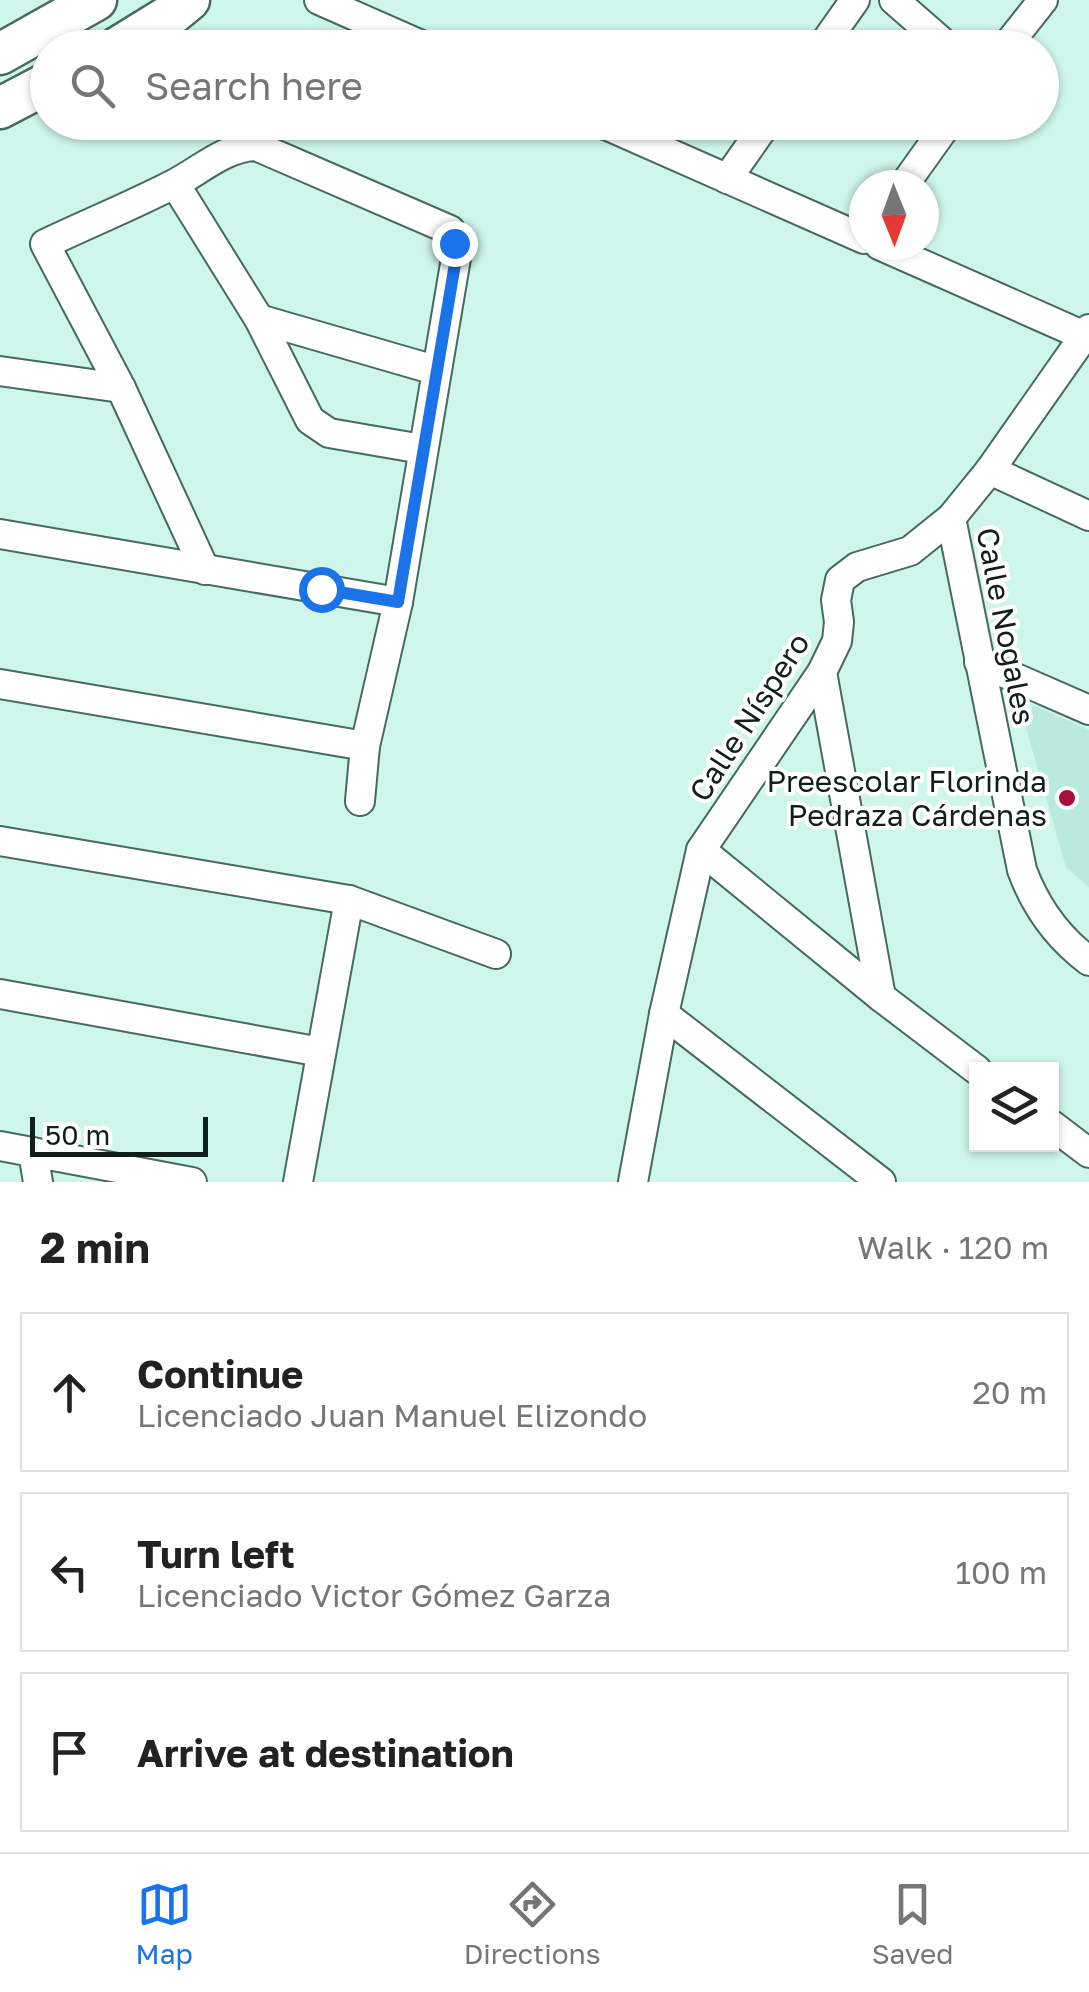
<!DOCTYPE html>
<html lang="en">
<head>
<meta charset="utf-8">
<style>
	:root { --surface:#fff; --page:#f2f2f2; --text:#222; --muted:#767676; --line:#e0e0e0; --accent:#1a73e8 }
	body { margin:0; font-family:"Golos Text",sans-serif; background:var(--page); color:var(--text) }
	.controls { position:absolute; right:30px; bottom:30px; display:grid; overflow:hidden; border-radius:0px; box-shadow:0 2px 8px #0004 }
	.controls button { width:90px; height:90px; display:grid; place-items:center; padding:0; border:0; border-bottom:2px solid var(--line); background:var(--surface); color:var(--text); font:50px sans-serif }
	.compass { position:absolute; left:849px; top:170px; width:90px; height:90px; border-radius:50%; background:var(--surface); box-shadow:0 2px 8px #0004; rotate:179deg }
	.scale { position:absolute; left:30px; bottom:25px; width:178px; box-sizing:border-box; padding-left:10px; border:5px solid #101f1b; border-top:0; font-size:28px; line-height:35px; white-space:nowrap; color:#101f1b; -webkit-text-stroke:8px #fff; paint-order:stroke }
	.stop { position:absolute; width:30px; height:30px; margin:-22px; border:8px solid #1a73e8; border-radius:50%; background:#fff }
	.stop.end { background:#1a73e8; border-color:#fff; box-shadow:0 2px 10px #0008 }
	.list { margin:0; padding:0; list-style:none }
	h2 { display:flex; justify-content:space-between; align-items:center; height:130px; margin:0; padding:0 40px; font-size:42px }
	h2 small { font-size:32px; font-weight:400; color:var(--muted) }
	.list li { display:grid; grid-template-columns:65px 1fr auto; gap:30px; align-items:center; box-sizing:border-box; height:160px; margin:0 20px 20px; padding:0 20px; border:2px solid var(--line); border-radius:0px }
	.list b { display:block; font-size:38px; white-space:nowrap }
	.list p { margin:0; font-size:32px; white-space:nowrap; color:var(--muted) }
	.list em { font-size:32px; font-style:normal; color:var(--muted) }
	.icon { flex:none; width:55px; height:55px; fill:none; stroke:currentColor; stroke-width:2; stroke-linecap:round; stroke-linejoin:round }
	.map { position:relative; flex:none; width:1089px; height:1182px; overflow:hidden }
	.search { position:absolute; background:var(--surface); box-shadow:0 2px 8px #0004; left:30px; right:30px; top:30px; height:110px; display:flex; align-items:center; gap:25px; box-sizing:border-box; padding:0 35px; border-radius:55px; color:var(--muted); font-size:38px }
	.sheet { height:670px; background:var(--surface) }
	nav { display:flex; justify-content:space-around; align-items:center; box-sizing:border-box; height:140px; border-top:2px solid var(--line); background:var(--surface); font-size:28px; color:var(--muted) }
	nav a { display:grid; justify-items:center; gap:5px }
	nav .on { color:var(--accent) }
	.map>svg:first-child { display:block }
</style>
</head>
<body>
<div class="map">
<svg width="1089" height="1182" viewBox="0 0 1089 1182">
	<rect width="100%" height="100%" fill="#cef6eb"/>
	<path fill="#baeadd" d="M 1033,705 L 1089,730 L 1089,887 L 1066,867 L 1026,728 Z"/>
	<g fill="none" stroke-linecap="round" stroke-linejoin="round">
		<defs>
			<g id="street">
				<path d="M 319,0 L 428,48"/>
				<path d="M 894,0 L 949,48"/>
				<path d="M 821,48 L 855,0"/>
				<path d="M 1005,48 L 1043,0"/>
				<path d="M 599,122 L 864,239"/>
				<path d="M 727,179 L 767,122"/>
				<path d="M 175,184 L 259,319 L 310,420 L 329,433 L 422,449"/>
				<path d="M 904,185 L 949,122"/>
				<path d="M 879,245 L 1089,338"/>
				<path d="M 259,319 L 435,370"/>
				<path d="M 0,371 L 121,388"/>
				<path d="M 990,470 L 1089,516"/>
				<path d="M 951,518 L 1022,870 C 1036,908 1057,937 1089,961"/>
				<path d="M 0,534 L 398,602"/>
				<path d="M 205,570 L 121,388 L 45,244 C 87,224 131,206 172,185 C 200,171 224,147 256,146 L 450,230 L 454,243 L 456,258 L 398,602 L 365,746 L 360,801"/>
				<path d="M 979,662 L 1089,710"/>
				<path d="M 822,672 L 881,997"/>
				<path d="M 0,684 L 365,746"/>
				<path d="M 0,841 L 349,900 L 496,954"/>
				<path d="M 701,850 L 881,997 L 977,1070"/>
				<path d="M 0,994 L 321,1052"/>
				<path d="M 664,1014 L 881,1182"/>
				<path d="M 1052,1125 L 1089,1153"/>
				<path d="M 0,1146 L 192,1182"/>
				<path d="M 33,1152 L 38,1182"/>
				<path d="M 298,1182 L 349,900"/>
				<path d="M 633,1182 L 664,1014 L 701,850 L 822,672 L 837,641 L 839,622 L 836,600 L 840,580 L 857,567 L 910,551 L 951,518 L 990,470 L 1089,329"/>
			</g>
			<g id="secondary">
				<path d="M 117,48 L 172,14 L 189,0"/>
				<path d="M 0,54 L 96,0"/>
				<path d="M 0,108 L 48,83"/>
			</g>
		</defs>
		<use href="#street" stroke="#466a60" stroke-width="32"/>
		<use href="#secondary" stroke="#466a60" stroke-width="45"/>
		<use href="#street" stroke="#fff" stroke-width="28"/>
		<use href="#secondary" stroke="#fff" stroke-width="40"/>
	</g>
	<g fill="none" stroke-linecap="round" stroke-linejoin="round">
		<path stroke="#1a73e8" stroke-width="12" d="M 321,589 L 398,602 L 456,258 L 454,243"/>
	</g>
	<circle fill="#a70f3c" stroke="#fff" stroke-width="4" cx="1067" cy="798" r="10"/>
	<g text-anchor="middle" dominant-baseline="central" stroke-width="8" stroke-linejoin="round" paint-order="stroke">
		<g font-size="30" fill="#101f1b" stroke="#fff">
			<text transform="translate(1006 626) rotate(79)">Calle Nogales</text>
			<text transform="translate(749 717) rotate(-57)">Calle Níspero</text>
		</g>
		<g font-size="30" fill="#101f1b" stroke="#fff" text-anchor="end">
			<text x="1047" y="781">Preescolar Florinda<tspan x="1047" dy="34">Pedraza Cárdenas</tspan></text>
		</g>
	</g>
</svg>
<div class="controls">
<button><svg class="icon" aria-label="layers" viewBox="0 0 24 24"><path d="M12 4l9 5-9 5-9-5zM3 14l9 5 9-5"/></svg></button>
</div>
<svg class="compass" viewBox="-18 -18 36 36"><path d="M0-13l5 13h-10z" fill="#e53935"/><path d="M0 13l5-13h-10z" fill="#767676"/></svg>
<div class="scale">50 m</div>
<div class="stop" style="left:321px;top:589px"></div>
<div class="stop end" style="left:454px;top:243px"></div>
<div class="search"><svg class="icon" aria-label="search" viewBox="0 0 24 24"><circle cx="10" cy="10" r="6"/><path d="M15 15l6 6"/></svg>Search here</div>
</div>
<section class="sheet">
<h2>2 min<small>Walk · 120 m</small></h2>
<ul class="list">
<li><svg class="icon" aria-label="ahead" viewBox="0 0 24 24"><path d="M12 20V5M6 11l6-6 6 6"/></svg><div><b>Continue</b><p>Licenciado Juan Manuel Elizondo</p></div><em>20 m</em></li>
<li><svg class="icon" aria-label="left" viewBox="0 0 24 24"><path d="M17 20v-9H6M10 6l-5 5 5 5"/></svg><div><b>Turn left</b><p>Licenciado Victor Gómez Garza</p></div><em>100 m</em></li>
<li><svg class="icon" aria-label="arrive" viewBox="0 0 24 24"><path d="M6 21V4h12l-3 4 3 4H6"/></svg><div><b>Arrive at destination</b></div></li>
</ul>
</section>
<nav>
<a class="on"><svg class="icon" aria-label="map" viewBox="0 0 24 24"><path d="M3 6l6-2 6 2 6-2v14l-6 2-6-2-6 2zM9 4v14M15 6v14"/></svg>Map</a>
<a><svg class="icon" aria-label="directions" viewBox="0 0 24 24"><path d="M12 3l9 9-9 9-9-9zM9 14v-3h6M13 9l2 2-2 2"/></svg>Directions</a>
<a><svg class="icon" aria-label="saved" viewBox="0 0 24 24"><path d="M7 4h10v16l-5-4-5 4z"/></svg>Saved</a>
</nav>
</body>
</html>
